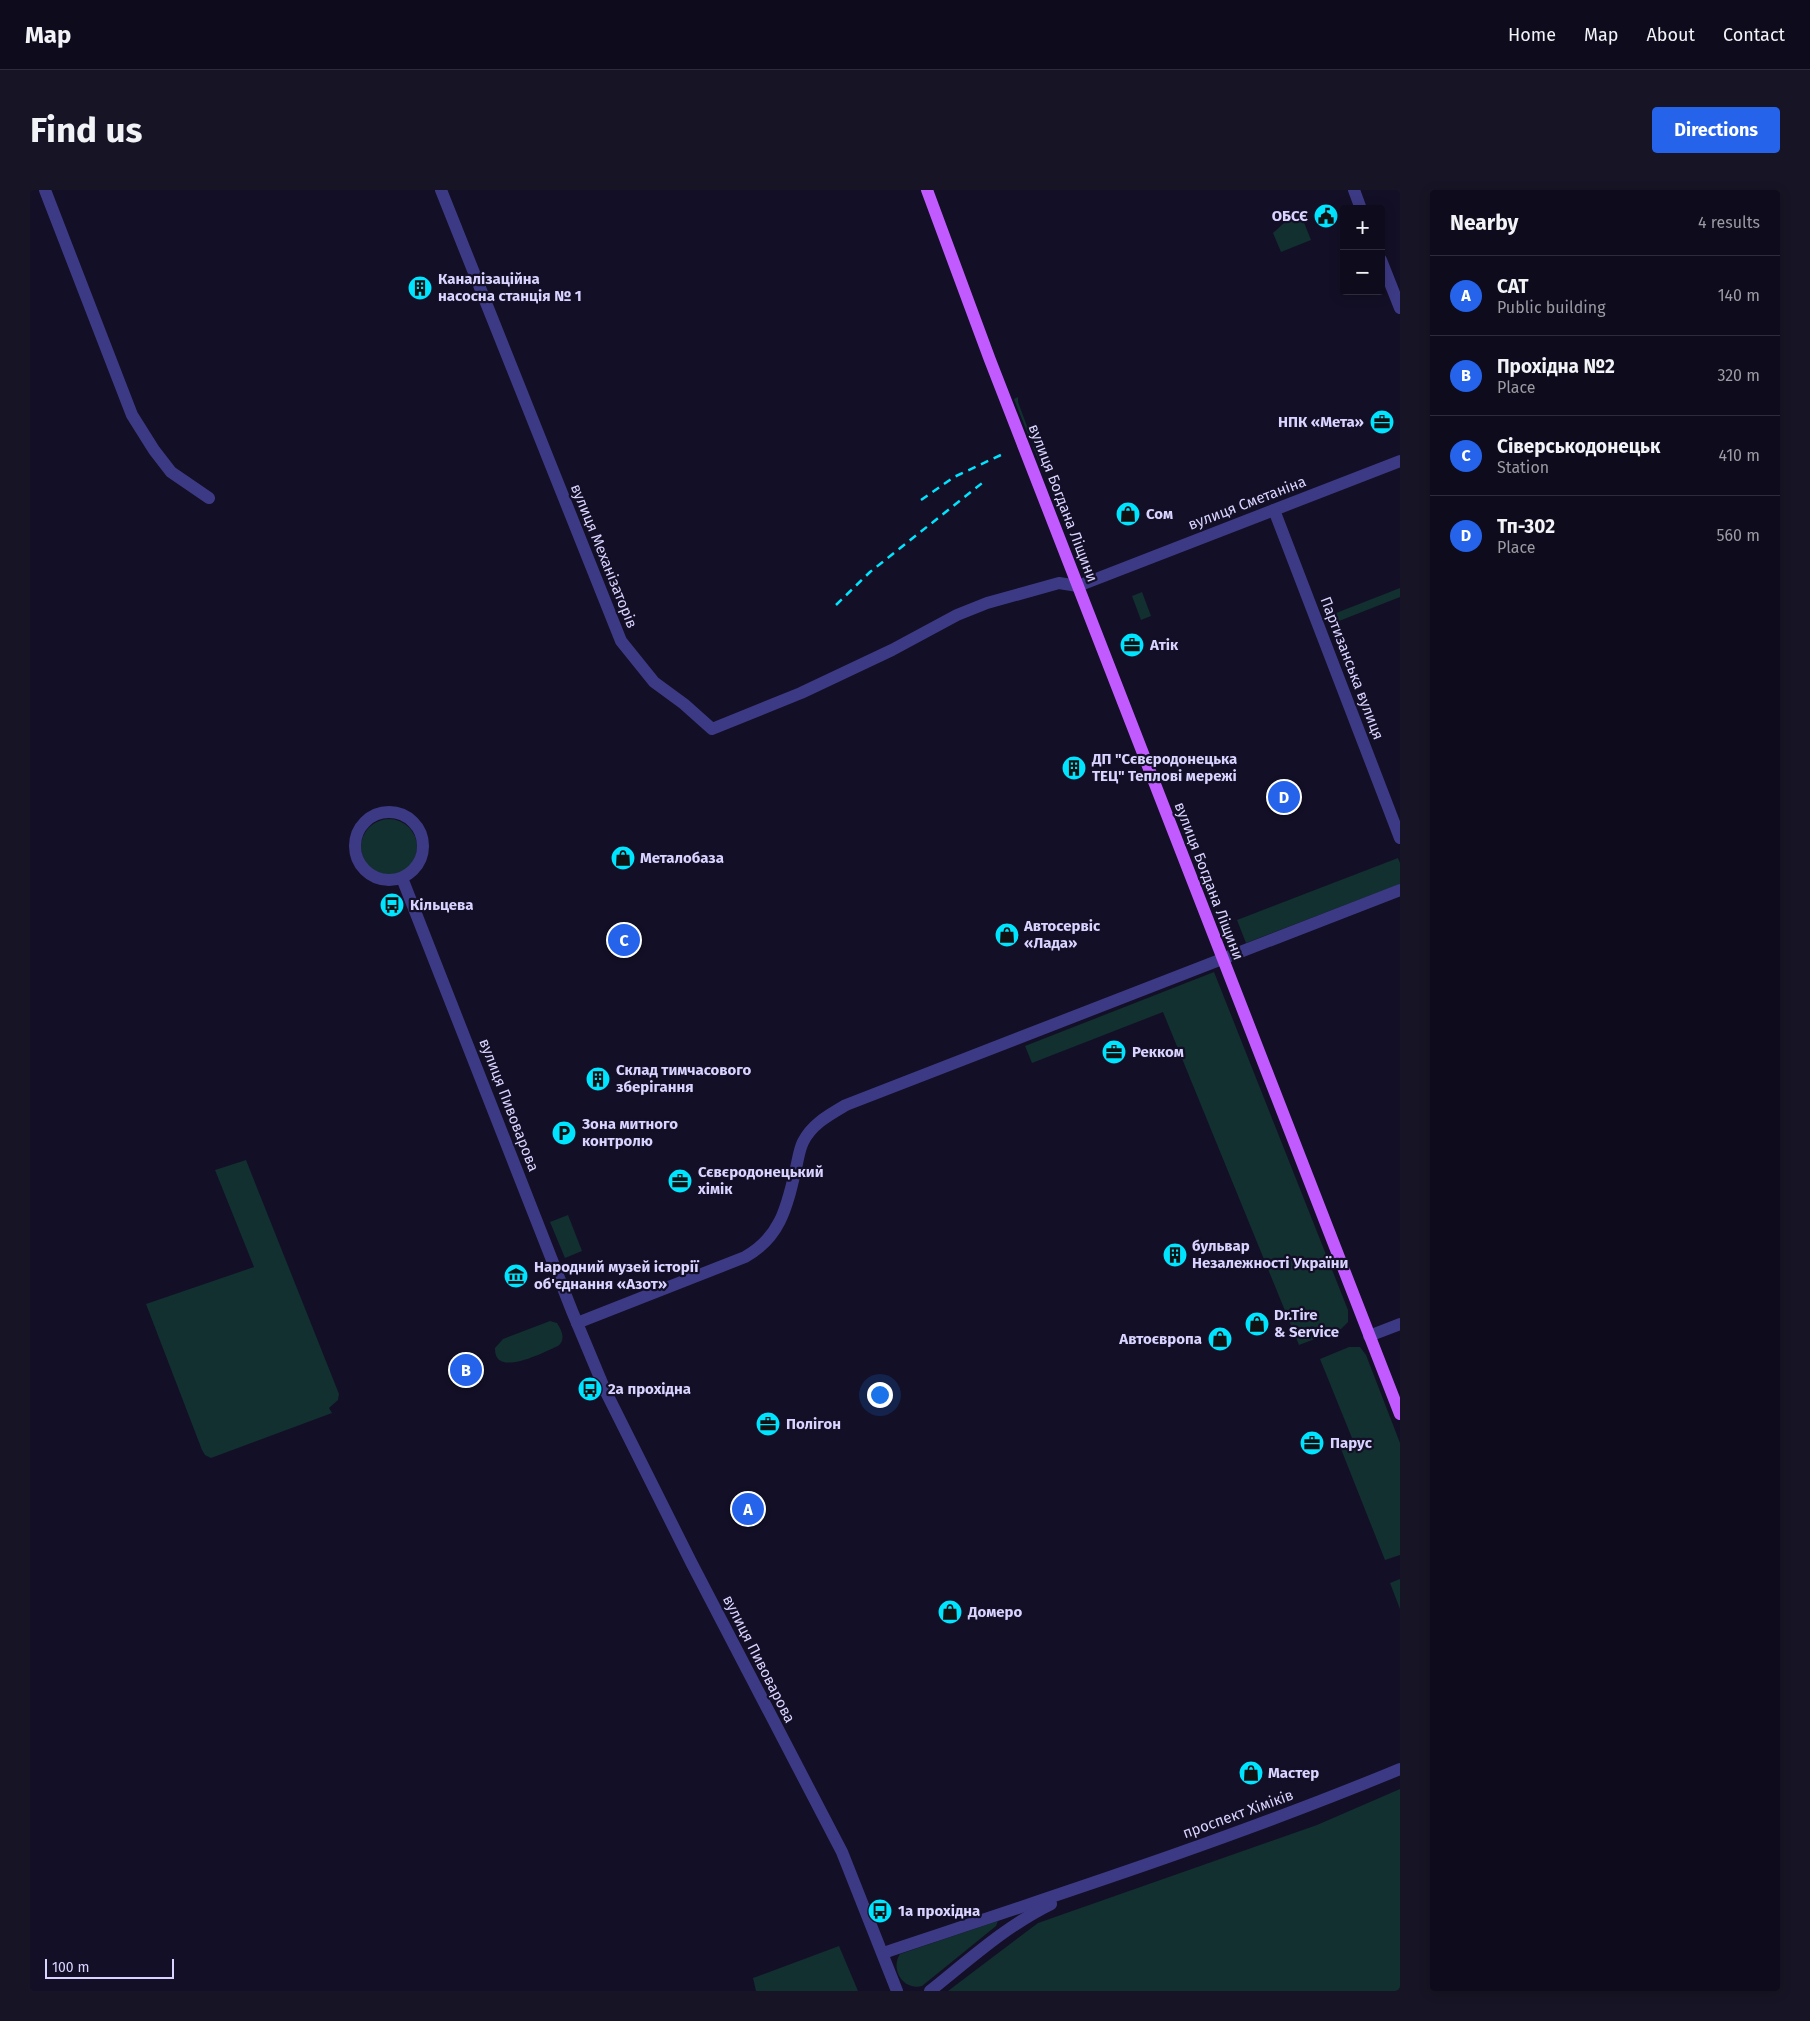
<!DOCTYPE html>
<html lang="en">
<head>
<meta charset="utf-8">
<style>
	:root { --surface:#0e0b1c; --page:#171425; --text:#f1f3f6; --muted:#9b9ba3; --line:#2e2b3b; --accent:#2563eb }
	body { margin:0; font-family:"Fira Sans",sans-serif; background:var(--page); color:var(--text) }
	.controls { position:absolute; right:15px; top:15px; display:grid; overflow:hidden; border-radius:5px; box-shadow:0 2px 12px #0003 }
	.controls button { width:45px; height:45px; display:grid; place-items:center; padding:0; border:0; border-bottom:1px solid var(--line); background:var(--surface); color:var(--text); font:25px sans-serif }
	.scale { position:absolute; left:15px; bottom:12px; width:129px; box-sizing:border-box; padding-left:5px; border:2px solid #d9d4ff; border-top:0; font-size:14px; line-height:18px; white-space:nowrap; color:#d9d4ff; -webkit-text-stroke:4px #130f26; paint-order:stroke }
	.you { position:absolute; left:849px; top:1204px; width:18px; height:18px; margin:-12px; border:4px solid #fff; border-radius:50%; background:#1a73e8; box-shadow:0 0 0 8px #1a73e833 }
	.badge { display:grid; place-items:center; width:32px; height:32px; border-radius:50%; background:var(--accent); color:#fff; font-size:16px; font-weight:700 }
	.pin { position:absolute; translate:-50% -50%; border:2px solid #fff; box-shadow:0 1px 5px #0006 }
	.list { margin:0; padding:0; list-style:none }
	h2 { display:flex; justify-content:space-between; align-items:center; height:65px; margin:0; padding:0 20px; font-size:21px }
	h2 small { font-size:16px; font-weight:400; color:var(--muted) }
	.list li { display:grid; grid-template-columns:32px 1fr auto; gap:15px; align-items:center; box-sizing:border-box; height:80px; padding:0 20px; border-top:1px solid var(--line) }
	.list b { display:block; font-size:19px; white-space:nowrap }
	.list p { margin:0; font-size:16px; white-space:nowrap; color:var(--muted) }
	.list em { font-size:16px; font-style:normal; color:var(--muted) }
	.map { position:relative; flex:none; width:1370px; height:1801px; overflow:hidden; border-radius:5px }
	header { display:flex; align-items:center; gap:30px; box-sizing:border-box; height:70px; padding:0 25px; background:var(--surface); border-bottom:1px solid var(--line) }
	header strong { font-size:24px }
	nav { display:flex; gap:28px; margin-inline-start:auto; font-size:18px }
	.intro { display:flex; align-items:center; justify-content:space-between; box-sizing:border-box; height:120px; padding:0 30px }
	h1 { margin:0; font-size:35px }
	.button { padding:12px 22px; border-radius:5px; background:var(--accent); color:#fff; font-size:18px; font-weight:700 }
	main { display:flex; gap:30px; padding:0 30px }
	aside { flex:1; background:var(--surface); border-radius:5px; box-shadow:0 2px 12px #0003 }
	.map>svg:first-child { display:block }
</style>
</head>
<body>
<header>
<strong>Map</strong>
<nav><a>Home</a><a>Map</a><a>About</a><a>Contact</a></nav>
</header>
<div class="intro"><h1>Find us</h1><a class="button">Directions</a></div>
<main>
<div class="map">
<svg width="1370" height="1801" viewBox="0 0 1370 1801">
	<rect width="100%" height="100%" fill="#130f26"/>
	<g fill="#12302f">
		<path d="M 1271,25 L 1281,50 L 1251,62 L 1243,43 L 1256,31 Z"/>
		<path d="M 988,207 L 988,212 L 1001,247 L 999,247 L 984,209 Z"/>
		<path d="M 1008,256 L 1013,268 L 1011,276 L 1003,257 Z"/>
		<path d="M 1370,398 L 1370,407 L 1304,433 L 1301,425 Z"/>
		<path d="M 1112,402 L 1121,426 L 1111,430 L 1102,406 Z"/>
		<circle cx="359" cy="657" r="28"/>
		<path d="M 1368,668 L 1370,673 L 1370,694 L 1216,753 L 1207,730 Z"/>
		<path d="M 1184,782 L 1318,1120 L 1318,1132 L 1311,1139 L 1269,1155 L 1133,822 L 1002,873 L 995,856 Z"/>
		<path d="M 216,970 L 309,1204 L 308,1210 L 299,1218 L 302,1223 L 181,1268 L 175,1265 L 172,1260 L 116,1114 L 224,1077 L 185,980 Z"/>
		<path d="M 538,1025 L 552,1061 L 535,1068 L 520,1032 Z"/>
		<path d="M 520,1131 L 527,1133 C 532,1141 536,1149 528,1156 C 514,1162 464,1189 465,1158 L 473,1149 Z"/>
		<path d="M 1319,1157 L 1330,1157 L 1336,1165 L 1370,1253 L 1370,1365 L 1355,1370 L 1311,1259 L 1324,1253 L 1290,1169 Z"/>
		<path d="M 1370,1389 L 1370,1419 L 1360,1393 Z"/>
		<path d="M 1370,1599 L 1370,1801 L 918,1801 L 1008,1733 L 1287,1635 Z"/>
		<path d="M 968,1731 L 966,1736 L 892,1796 C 873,1801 860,1779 870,1764 Z"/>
		<path d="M 809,1756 L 828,1801 L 726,1801 L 723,1788 Z"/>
	</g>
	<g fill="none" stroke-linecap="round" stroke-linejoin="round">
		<g stroke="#3d3a85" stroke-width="12">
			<path d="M 15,0 L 102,225 L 124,260 L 141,282 L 179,308"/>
			<path d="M 411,0 L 591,451 L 624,492 L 654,514 L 682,539 L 771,503 L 862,460 L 927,425 L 957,413 L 1029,393 L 1048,396 L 1370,271"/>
			<path d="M 1324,0 L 1331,19"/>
			<path d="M 1351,70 L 1370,118"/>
			<path d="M 1244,320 L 1370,648"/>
			<circle cx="359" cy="656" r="34"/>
			<path d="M 372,688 L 542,1121 L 575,1200 L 661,1372 L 812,1662 L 867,1801"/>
			<path d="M 547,1133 L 715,1067 C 751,1047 757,1016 766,978 C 768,970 769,960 773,952 C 782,934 799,925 816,915 L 1370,700"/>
			<path d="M 1339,1146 L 1370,1134"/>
			<path d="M 853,1763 C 1027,1705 1201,1649 1370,1579"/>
			<path d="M 900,1801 C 939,1770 976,1736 1021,1714"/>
		</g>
		<path stroke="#c25bff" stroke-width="12" d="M 897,0 L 960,170 L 1370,1224"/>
		<g stroke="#00e5ff" stroke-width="2.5" stroke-dasharray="8 6" stroke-linecap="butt">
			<path d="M 891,310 L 924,287 L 973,264"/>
			<path d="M 806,415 L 840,382 L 956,290"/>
		</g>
	</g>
	<defs>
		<symbol id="civic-disc" viewBox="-11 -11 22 22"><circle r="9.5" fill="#00e5ff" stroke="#130f26"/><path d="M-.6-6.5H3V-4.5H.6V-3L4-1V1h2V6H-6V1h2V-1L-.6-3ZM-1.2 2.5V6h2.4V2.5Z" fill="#111"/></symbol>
		<symbol id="building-disc" viewBox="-11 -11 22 22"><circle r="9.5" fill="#00e5ff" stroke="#130f26"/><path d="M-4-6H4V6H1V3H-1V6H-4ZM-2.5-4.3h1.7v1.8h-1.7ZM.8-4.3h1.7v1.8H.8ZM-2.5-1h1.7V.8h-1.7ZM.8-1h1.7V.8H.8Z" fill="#111"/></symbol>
		<symbol id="office-disc" viewBox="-11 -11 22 22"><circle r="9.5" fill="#00e5ff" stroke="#130f26"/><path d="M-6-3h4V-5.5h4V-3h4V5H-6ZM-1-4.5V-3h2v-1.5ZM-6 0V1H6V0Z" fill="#111"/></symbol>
		<symbol id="shop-disc" viewBox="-11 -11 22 22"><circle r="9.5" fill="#00e5ff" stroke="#130f26"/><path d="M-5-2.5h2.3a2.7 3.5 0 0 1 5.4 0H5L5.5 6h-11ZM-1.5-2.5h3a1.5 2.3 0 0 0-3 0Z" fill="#111"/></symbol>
		<symbol id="bus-disc" viewBox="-11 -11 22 22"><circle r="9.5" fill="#00e5ff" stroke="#130f26"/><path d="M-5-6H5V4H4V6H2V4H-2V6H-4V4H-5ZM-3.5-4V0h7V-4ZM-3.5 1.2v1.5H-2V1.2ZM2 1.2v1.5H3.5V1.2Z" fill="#111"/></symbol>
		<symbol id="parking-disc" viewBox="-11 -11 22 22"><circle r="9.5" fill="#00e5ff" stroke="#130f26"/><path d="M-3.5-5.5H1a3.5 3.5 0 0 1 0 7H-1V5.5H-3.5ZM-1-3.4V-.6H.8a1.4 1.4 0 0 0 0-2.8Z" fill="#111"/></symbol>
		<symbol id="museum-disc" viewBox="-11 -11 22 22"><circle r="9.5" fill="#00e5ff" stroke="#130f26"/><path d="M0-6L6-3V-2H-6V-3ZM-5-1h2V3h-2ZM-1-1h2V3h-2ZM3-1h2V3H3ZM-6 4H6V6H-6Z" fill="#111"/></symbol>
	</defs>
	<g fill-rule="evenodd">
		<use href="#civic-disc" x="1282" y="12" width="28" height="28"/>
		<use href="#building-disc" x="376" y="84" width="28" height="28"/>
		<use href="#office-disc" x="1338" y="218" width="28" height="28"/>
		<use href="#shop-disc" x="1084" y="310" width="28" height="28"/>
		<use href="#office-disc" x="1088" y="441" width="28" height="28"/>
		<use href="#building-disc" x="1030" y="564" width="28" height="28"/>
		<use href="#shop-disc" x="579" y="654" width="28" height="28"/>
		<use href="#bus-disc" x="348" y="701" width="28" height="28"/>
		<use href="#shop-disc" x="963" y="731" width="28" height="28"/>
		<use href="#office-disc" x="1070" y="848" width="28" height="28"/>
		<use href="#building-disc" x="554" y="875" width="28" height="28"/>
		<use href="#parking-disc" x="520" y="929" width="28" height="28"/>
		<use href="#office-disc" x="636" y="977" width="28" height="28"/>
		<use href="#building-disc" x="1131" y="1051" width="28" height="28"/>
		<use href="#museum-disc" x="472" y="1072" width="28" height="28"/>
		<use href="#shop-disc" x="1213" y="1120" width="28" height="28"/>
		<use href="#shop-disc" x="1176" y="1135" width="28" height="28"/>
		<use href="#bus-disc" x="546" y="1185" width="28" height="28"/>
		<use href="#office-disc" x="724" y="1220" width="28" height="28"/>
		<use href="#office-disc" x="1268" y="1239" width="28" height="28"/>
		<use href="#shop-disc" x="906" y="1408" width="28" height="28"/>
		<use href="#shop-disc" x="1207" y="1569" width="28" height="28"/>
		<use href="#bus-disc" x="836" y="1707" width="28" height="28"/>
	</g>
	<g text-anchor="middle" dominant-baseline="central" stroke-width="4.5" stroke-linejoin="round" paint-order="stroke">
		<g font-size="15" font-weight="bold" fill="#d9d4ff" stroke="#130f26" text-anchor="start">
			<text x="1278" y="26" text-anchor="end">ОБСЄ</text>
			<text x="408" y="89">Каналізаційна<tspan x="408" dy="17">насосна станція № 1</tspan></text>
			<text x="1334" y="232" text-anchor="end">НПК «Мета»</text>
			<text x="1116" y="324">Сом</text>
			<text x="1120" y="455">Атік</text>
			<text x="1062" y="569">ДП "Сєвєродонецька<tspan x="1062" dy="17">ТЕЦ" Теплові мережі</tspan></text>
			<text x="610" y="668">Металобаза</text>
			<text x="380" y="715">Кільцева</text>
			<text x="994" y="736">Автосервіс<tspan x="994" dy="17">«Лада»</tspan></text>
			<text x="1102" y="862">Рекком</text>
			<text x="586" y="880">Склад тимчасового<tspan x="586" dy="17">зберігання</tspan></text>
			<text x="552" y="934">Зона митного<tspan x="552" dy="17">контролю</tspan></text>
			<text x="668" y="982">Сєвєродонецький<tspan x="668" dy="17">хімік</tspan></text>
			<text x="1162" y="1056">бульвар<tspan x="1162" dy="17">Незалежності України</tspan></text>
			<text x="504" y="1077">Народний музей історії<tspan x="504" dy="17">об'єднання «Азот»</tspan></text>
			<text x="1244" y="1125">Dr.Tire<tspan x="1244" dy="17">&amp; Service</tspan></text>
			<text x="1172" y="1149" text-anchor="end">Автоєвропа</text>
			<text x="578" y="1199">2а прохідна</text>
			<text x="756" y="1234">Полігон</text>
			<text x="1300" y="1253">Парус</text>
			<text x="938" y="1422">Домеро</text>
			<text x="1238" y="1583">Мастер</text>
			<text x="868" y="1721">1а прохідна</text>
		</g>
		<g font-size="15" fill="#d9d4ff" stroke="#130f26">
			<text transform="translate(1033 313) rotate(69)">вулиця Богдана Ліщини</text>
			<text transform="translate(1217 313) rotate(-21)">вулиця Сметаніна</text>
			<text transform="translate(574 366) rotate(68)">вулиця Механізаторів</text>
			<text transform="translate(1322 478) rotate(69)">Партизанська вулиця</text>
			<text transform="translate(1179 691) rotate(69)">вулиця Богдана Ліщини</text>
			<text transform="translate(479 915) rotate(69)">вулиця Пивоварова</text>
			<text transform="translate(729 1469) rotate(63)">вулиця Пивоварова</text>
			<text transform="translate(1208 1624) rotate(-20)">проспект Хіміків</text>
		</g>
	</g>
</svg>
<div class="controls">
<button>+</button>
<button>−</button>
</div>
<div class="scale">100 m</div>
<div class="you"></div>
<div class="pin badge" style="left:718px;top:1319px">A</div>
<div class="pin badge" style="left:436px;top:1180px">B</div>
<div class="pin badge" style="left:594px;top:750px">C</div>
<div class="pin badge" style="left:1254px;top:607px">D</div>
</div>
<aside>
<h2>Nearby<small>4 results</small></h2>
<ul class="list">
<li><span class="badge">A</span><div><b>CAT</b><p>Public building</p></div><em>140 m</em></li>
<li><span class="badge">B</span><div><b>Прохідна №2</b><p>Place</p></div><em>320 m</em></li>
<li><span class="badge">C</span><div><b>Сіверськодонецьк</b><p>Station</p></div><em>410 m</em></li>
<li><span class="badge">D</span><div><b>Тп-302</b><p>Place</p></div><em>560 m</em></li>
</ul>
</aside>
</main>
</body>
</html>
